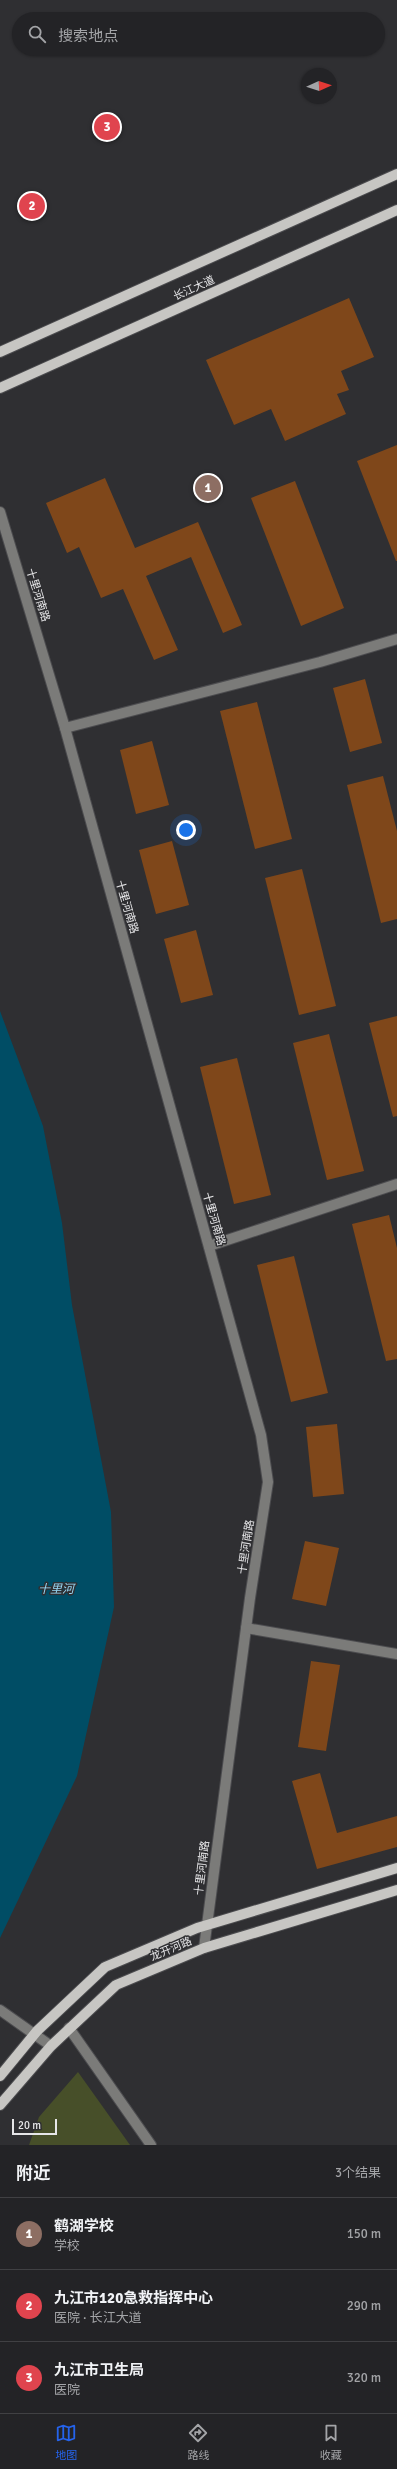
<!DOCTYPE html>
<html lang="zh">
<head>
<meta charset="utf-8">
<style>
	:root { --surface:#232326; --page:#2b2b2e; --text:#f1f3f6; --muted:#a3a4a7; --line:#404043; --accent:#2563eb }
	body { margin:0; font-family:Signika,"Noto Sans SC",sans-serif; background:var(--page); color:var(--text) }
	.compass { position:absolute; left:301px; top:68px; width:36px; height:36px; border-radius:50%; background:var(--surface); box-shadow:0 1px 3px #0004; rotate:87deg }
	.scale { position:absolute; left:12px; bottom:10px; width:45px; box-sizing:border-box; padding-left:4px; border:2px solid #e6e6e8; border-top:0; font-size:11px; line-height:14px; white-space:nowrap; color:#e6e6e8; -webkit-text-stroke:3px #2f2f32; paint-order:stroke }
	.you { position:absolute; left:186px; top:830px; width:14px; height:14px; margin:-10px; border:3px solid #fff; border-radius:50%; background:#1a73e8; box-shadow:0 0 0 6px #1a73e833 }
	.badge { display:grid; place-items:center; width:26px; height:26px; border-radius:50%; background:var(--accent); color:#fff; font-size:13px; font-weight:700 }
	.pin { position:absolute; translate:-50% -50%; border:2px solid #fff; box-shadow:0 1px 4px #0006 }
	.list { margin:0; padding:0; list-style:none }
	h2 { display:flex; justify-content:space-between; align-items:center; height:52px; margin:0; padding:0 16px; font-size:17px }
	h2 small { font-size:13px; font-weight:400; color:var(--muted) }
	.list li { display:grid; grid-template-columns:26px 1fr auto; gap:12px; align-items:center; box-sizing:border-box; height:72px; padding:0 16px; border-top:1px solid var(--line) }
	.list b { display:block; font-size:15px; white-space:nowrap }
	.list p { margin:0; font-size:13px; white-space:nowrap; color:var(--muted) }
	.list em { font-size:13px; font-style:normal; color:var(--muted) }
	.icon { flex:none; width:22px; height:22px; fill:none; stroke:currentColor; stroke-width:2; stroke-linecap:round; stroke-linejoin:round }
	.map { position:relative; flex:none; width:397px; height:2145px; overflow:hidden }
	.search { position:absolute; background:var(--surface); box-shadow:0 1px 3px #0004; left:12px; right:12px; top:12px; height:44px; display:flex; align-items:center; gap:10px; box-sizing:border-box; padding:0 14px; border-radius:22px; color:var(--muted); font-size:15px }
	.sheet { height:268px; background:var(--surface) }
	nav { display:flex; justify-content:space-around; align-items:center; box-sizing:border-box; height:56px; border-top:1px solid var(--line); background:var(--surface); font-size:11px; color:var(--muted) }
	nav a { display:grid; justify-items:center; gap:2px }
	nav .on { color:var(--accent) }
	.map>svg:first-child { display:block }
</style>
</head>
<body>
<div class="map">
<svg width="397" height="2145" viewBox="0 0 397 2145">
	<rect width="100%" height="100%" fill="#2f2f32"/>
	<path fill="#474f29" d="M 78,2072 L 130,2145 L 29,2145 L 39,2117 Z"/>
	<path fill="#004d65" d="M 0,1011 L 43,1126 L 62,1223 L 72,1305 L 111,1512 L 114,1607 L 77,1776 L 0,1938 Z"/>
	<g fill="#7f471a">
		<path d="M 349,298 L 374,357 L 341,371 L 349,390 L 337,394 L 346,414 L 285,441 L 271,409 L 234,425 L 206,360 Z"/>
		<path d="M 397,445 L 397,561 L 396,561 L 357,461 Z"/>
		<path d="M 105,478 L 135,548 L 198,522 L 242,625 L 223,633 L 191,557 L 146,576 L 178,650 L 154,660 L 123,589 L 101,598 L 79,547 L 67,553 L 46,503 Z"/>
		<path d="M 295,481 L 344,608 L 301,626 L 251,498 Z"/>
		<path d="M 365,679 L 382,743 L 350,752 L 333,688 Z"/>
		<path d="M 257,702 L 292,839 L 255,849 L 220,711 Z"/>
		<path d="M 152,741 L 169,805 L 136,814 L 120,750 Z"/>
		<path d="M 383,776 L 397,831 L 397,919 L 381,923 L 347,785 Z"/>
		<path d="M 172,841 L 189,905 L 156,914 L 139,850 Z"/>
		<path d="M 302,869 L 336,1006 L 299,1015 L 265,878 Z"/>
		<path d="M 196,930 L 213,995 L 181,1003 L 164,939 Z"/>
		<path d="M 397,1016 L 397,1116 L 393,1117 L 369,1023 Z"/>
		<path d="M 329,1034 L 364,1171 L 327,1180 L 293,1043 Z"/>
		<path d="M 237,1058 L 271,1195 L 234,1204 L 200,1067 Z"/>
		<path d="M 389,1215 L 397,1248 L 397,1359 L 386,1361 L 352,1224 Z"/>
		<path d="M 294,1256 L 328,1393 L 291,1402 L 257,1265 Z"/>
		<path d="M 337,1424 L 344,1494 L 313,1497 L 306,1427 Z"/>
		<path d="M 305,1541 L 339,1548 L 326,1606 L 292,1599 Z"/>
		<path d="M 311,1661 L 340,1665 L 326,1751 L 298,1747 Z"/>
		<path d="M 320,1773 L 337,1833 L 397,1816 L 397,1847 L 317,1869 L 292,1781 Z"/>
	</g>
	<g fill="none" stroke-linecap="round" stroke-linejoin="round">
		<defs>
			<g id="minor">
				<path d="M 0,512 L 65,728 L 261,1435 L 268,1482 L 250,1598 L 204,1948"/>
				<path d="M 65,728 L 320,662 L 397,639"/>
				<path d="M 209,1246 L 397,1184"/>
				<path d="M 246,1628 L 397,1654"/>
				<path d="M 0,2010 L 51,2046"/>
				<path d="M 69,2028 L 151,2145"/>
			</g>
			<g id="major">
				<path d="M 0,352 L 397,174"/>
				<path d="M 0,388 L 397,210"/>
				<path d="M 0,2076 L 37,2031 L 105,1967 L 197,1928 L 397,1868"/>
				<path d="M 0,2105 L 51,2046 L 116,1985 L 204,1948 L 397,1890"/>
			</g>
		</defs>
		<use href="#minor" stroke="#4c4c4f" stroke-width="12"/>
		<use href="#major" stroke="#4c4c4f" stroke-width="12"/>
		<use href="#minor" stroke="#7b7b79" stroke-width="10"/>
		<use href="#major" stroke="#c7c6c3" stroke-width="10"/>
	</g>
	<g text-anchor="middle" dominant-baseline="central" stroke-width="3" stroke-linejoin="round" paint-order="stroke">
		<g font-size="11" fill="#e6e6e8" stroke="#2f2f32">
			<text transform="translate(194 288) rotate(-24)">长江大道</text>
			<text transform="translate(38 595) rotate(73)">十里河南路</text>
			<text transform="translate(127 907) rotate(74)">十里河南路</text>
			<text transform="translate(214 1219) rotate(74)">十里河南路</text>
			<text transform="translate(246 1547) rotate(-81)">十里河南路</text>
			<text transform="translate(202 1868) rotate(-83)">十里河南路</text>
			<text transform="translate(171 1949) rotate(-23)">龙开河路</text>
		</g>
		<g font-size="12" font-style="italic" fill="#98d8f4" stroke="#2f2f32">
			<text x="56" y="1589">十里河</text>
		</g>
	</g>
</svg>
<svg class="compass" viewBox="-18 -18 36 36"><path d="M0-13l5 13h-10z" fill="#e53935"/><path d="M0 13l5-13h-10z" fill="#a3a4a7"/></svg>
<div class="scale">20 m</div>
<div class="you"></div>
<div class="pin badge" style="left:208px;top:488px;background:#8d6e63">1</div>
<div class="pin badge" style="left:32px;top:206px;background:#e0444e">2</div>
<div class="pin badge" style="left:107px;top:127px;background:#e0444e">3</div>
<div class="search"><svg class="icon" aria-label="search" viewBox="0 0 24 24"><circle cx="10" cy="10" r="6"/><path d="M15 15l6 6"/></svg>搜索地点</div>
</div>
<section class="sheet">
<h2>附近<small>3个结果</small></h2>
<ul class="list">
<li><span class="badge" style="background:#8d6e63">1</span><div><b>鹤湖学校</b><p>学校</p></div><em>150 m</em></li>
<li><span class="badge" style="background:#e0444e">2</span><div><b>九江市120急救指挥中心</b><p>医院 · 长江大道</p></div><em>290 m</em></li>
<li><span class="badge" style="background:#e0444e">3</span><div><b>九江市卫生局</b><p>医院</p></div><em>320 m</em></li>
</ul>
</section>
<nav>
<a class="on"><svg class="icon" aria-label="map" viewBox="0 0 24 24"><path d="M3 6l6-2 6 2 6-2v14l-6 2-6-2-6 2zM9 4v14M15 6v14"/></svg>地图</a>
<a><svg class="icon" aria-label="directions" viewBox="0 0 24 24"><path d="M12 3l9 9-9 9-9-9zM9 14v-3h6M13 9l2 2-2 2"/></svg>路线</a>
<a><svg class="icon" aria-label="saved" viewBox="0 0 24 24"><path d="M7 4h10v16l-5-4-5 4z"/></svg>收藏</a>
</nav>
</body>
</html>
